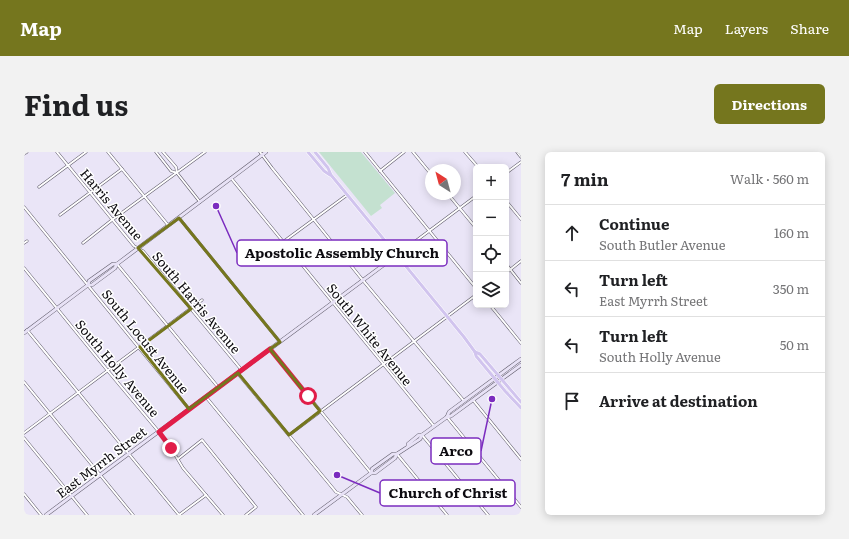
<!DOCTYPE html>
<html lang="en">
<head>
<meta charset="utf-8">
<style>
	:root { --surface:#fff; --page:#f2f2f2; --text:#202124; --muted:#757577; --line:#e0e0e0; --accent:#75761e }
	body { margin:0; font-family:Literata,serif; background:var(--page); color:var(--text) }
	.controls { position:absolute; right:12px; top:12px; display:grid; overflow:hidden; border-radius:6px; box-shadow:0 2px 10px #0003 }
	.controls button { width:36px; height:36px; display:grid; place-items:center; padding:0; border:0; border-bottom:1px solid var(--line); background:var(--surface); color:var(--text); font:20px sans-serif }
	.compass { position:absolute; left:401px; top:12px; width:36px; height:36px; border-radius:50%; background:var(--surface); box-shadow:0 2px 10px #0003; rotate:324deg }
	.stop { position:absolute; width:12px; height:12px; margin:-9px; border:3px solid #e11d48; border-radius:50%; background:#fff }
	.stop.end { background:#e11d48; border-color:#fff; box-shadow:0 1px 4px #0008 }
	.list { margin:0; padding:0; list-style:none }
	h2 { display:flex; justify-content:space-between; align-items:center; height:52px; margin:0; padding:0 16px; font-size:17px }
	h2 small { font-size:13px; font-weight:400; color:var(--muted) }
	.list li { display:grid; grid-template-columns:26px 1fr auto; gap:12px; align-items:center; box-sizing:border-box; height:56px; padding:0 16px; border-top:1px solid var(--line) }
	.list b { display:block; font-size:15px; white-space:nowrap }
	.list p { margin:0; font-size:13px; white-space:nowrap; color:var(--muted) }
	.list em { font-size:13px; font-style:normal; color:var(--muted) }
	.icon { flex:none; width:22px; height:22px; fill:none; stroke:currentColor; stroke-width:2; stroke-linecap:round; stroke-linejoin:round }
	.map { position:relative; flex:none; width:497px; height:363px; overflow:hidden; border-radius:6px }
	header { display:flex; align-items:center; gap:24px; box-sizing:border-box; height:56px; padding:0 20px; background:var(--accent); color:#fff }
	header strong { font-size:19px }
	nav { display:flex; gap:22px; margin-inline-start:auto; font-size:14px }
	.intro { display:flex; align-items:center; justify-content:space-between; box-sizing:border-box; height:96px; padding:0 24px }
	h1 { margin:0; font-size:28px }
	.button { padding:10px 18px; border-radius:6px; background:var(--accent); color:#fff; font-size:14px; font-weight:700 }
	main { display:flex; gap:24px; padding:0 24px }
	aside { flex:1; background:var(--surface); border-radius:6px; box-shadow:0 2px 10px #0003 }
	.map>svg:first-child { display:block }
</style>
</head>
<body>
<header>
<strong>Map</strong>
<nav><a>Map</a><a>Layers</a><a>Share</a></nav>
</header>
<div class="intro"><h1>Find us</h1><a class="button">Directions</a></div>
<main>
<div class="map">
<svg width="497" height="363" viewBox="0 0 497 363">
	<rect width="100%" height="100%" fill="#eae5f7"/>
	<path fill="#c4e1d0" d="M 295,0 L 337,0 L 371,41 L 356,53 L 358,56 L 347,64 Z"/>
	<g fill="none" stroke-linecap="round" stroke-linejoin="round">
		<defs>
			<g id="street">
				<path d="M 33,0 L 110,94 L 119,99 L 216,216 L 215,223 L 312,340 L 323,345 L 338,363"/>
				<path d="M 84,0 L 144,73"/>
				<path d="M 132,0 L 147,19 L 153,21"/>
				<path d="M 139,0 L 152,15 L 153,21 L 176,50"/>
				<path d="M 236,0 L 248,16 L 337,126 L 440,249"/>
				<path d="M 341,0 L 452,136"/>
				<path d="M 389,0 L 407,22"/>
				<path d="M 441,0 L 454,15"/>
				<path d="M 493,0 L 497,5"/>
				<path d="M 0,2 L 3,0"/>
				<path d="M 356,19 L 380,0"/>
				<path d="M 482,21 L 497,10"/>
				<path d="M 207,26 L 410,274"/>
				<path d="M 15,35 L 62,0"/>
				<path d="M 424,42 L 452,76"/>
				<path d="M 482,49 L 497,67"/>
				<path d="M 0,55 L 165,257"/>
				<path d="M 36,63 L 98,17"/>
				<path d="M 155,66 L 256,190"/>
				<path d="M 259,90 L 323,43"/>
				<path d="M 0,91 L 3,89"/>
				<path d="M 59,91 L 88,68 L 181,0"/>
				<path d="M 373,103 L 452,44"/>
				<path d="M 93,112 L 194,235"/>
				<path d="M 482,112 L 497,131"/>
				<path d="M 0,116 L 84,219 L 135,280 L 147,296 L 159,316 L 199,363"/>
				<path d="M 482,121 L 497,109"/>
				<path d="M 466,153 L 497,191"/>
				<path d="M 3,178 L 155,363"/>
				<path d="M 246,197 L 347,321"/>
				<path d="M 0,230 L 109,363"/>
				<path d="M 182,245 L 279,363"/>
				<path d="M 449,248 L 497,307"/>
				<path d="M 423,265 L 497,355"/>
				<path d="M 0,281 L 178,148"/>
				<path d="M 265,283 L 452,143"/>
				<path d="M 398,283 L 464,363"/>
				<path d="M 0,286 L 63,363"/>
				<path d="M 373,302 L 423,363"/>
				<path d="M 154,307 L 178,288 L 232,355 L 222,363"/>
				<path d="M 0,342 L 17,363"/>
				<path d="M 155,363 L 182,343"/>
			</g>
			<g id="secondary">
				<path d="M 64,133 L 65,129 L 89,112 L 93,112"/>
				<path d="M 0,181 L 64,133 L 68,133 L 91,116 L 93,112 L 242,0"/>
				<path d="M 423,265 L 425,260 L 497,207"/>
				<path d="M 384,294 L 384,292 L 395,283 L 398,283"/>
				<path d="M 347,321 L 348,317 L 369,302 L 373,302"/>
				<path d="M 22,363 L 373,103"/>
				<path d="M 290,363 L 347,321 L 351,321 L 371,306 L 373,302 L 396,287 L 398,283 L 423,265 L 427,264 L 497,213"/>
			</g>
			<g id="primary">
				<path d="M 284,0 L 300,19 L 306,23"/>
				<path d="M 291,0 L 304,16 L 307,23 L 440,185 L 451,200 L 452,204 L 481,239 L 497,256"/>
				<path d="M 451,200 L 456,202 L 497,250"/>
			</g>
		</defs>
		<use href="#street" stroke="#605c6b" stroke-width="3"/>
		<use href="#secondary" stroke="#605c6b" stroke-width="4"/>
		<use href="#primary" stroke="#fff" stroke-width="4"/>
		<use href="#street" stroke="#fff" stroke-width="2"/>
		<use href="#secondary" stroke="#e8e2f6" stroke-width="3"/>
		<use href="#primary" stroke="#d1c4ee" stroke-width="3"/>
	</g>
	<g fill="none" stroke-linecap="round" stroke-linejoin="round">
		<path stroke="#e11d48" stroke-width="5" d="M 147,296 L 135,280 L 246,197 L 284,244"/>
	</g>
	<path fill="none" stroke="#75761e" stroke-width="3" stroke-linejoin="round" d="M 155,66 L 256,190 L 246,197 L 296,259 L 265,283 L 214,221 L 165,257 L 116,195 L 167,157 L 114,96 Z"/>
	<g text-anchor="middle" dominant-baseline="central" stroke-width="3" stroke-linejoin="round" paint-order="stroke">
		<g font-size="13" fill="#0d0b10" stroke="#fff">
			<text transform="translate(88 52) rotate(50)">Harris Avenue</text>
			<text transform="translate(173 150) rotate(50)">South Harris Avenue</text>
			<text transform="translate(346 182) rotate(51)">South White Avenue</text>
			<text transform="translate(122 189) rotate(51)">South Locust Avenue</text>
			<text transform="translate(94 216) rotate(50)">South Holly Avenue</text>
			<text transform="translate(77 310) rotate(-37)">East Myrrh Street</text>
		</g>
	</g>
	<path fill="none" stroke="#7b2cbf" stroke-width="1.5" d="M192 54L213 101M468 247L457 299M313 323L356 341"/>
	<g fill="#7b2cbf" stroke="#fff" stroke-width="1.5">
		<circle cx="192" cy="54" r="4"/>
		<circle cx="468" cy="247" r="4"/>
		<circle cx="313" cy="323" r="4"/>
	</g>
	<g fill="#fff" stroke="#7b2cbf" stroke-width="1.5">
		<rect x="213" y="88" width="210" height="26" rx="4"/>
		<rect x="407" y="286" width="50" height="26" rx="4"/>
		<rect x="356" y="328" width="135" height="26" rx="4"/>
	</g>
	<g font-size="14" text-anchor="middle" font-weight="bold" fill="#0d0b10">
		<text x="318" y="106">Apostolic Assembly Church</text>
		<text x="432" y="304">Arco</text>
		<text x="424" y="346">Church of Christ</text>
	</g>
</svg>
<div class="controls">
<button>+</button>
<button>−</button>
<button><svg class="icon" aria-label="locate" viewBox="0 0 24 24"><circle cx="12" cy="12" r="6"/><path d="M12 2v4M12 18v4M2 12h4M18 12h4"/></svg></button>
<button><svg class="icon" aria-label="layers" viewBox="0 0 24 24"><path d="M12 4l9 5-9 5-9-5zM3 14l9 5 9-5"/></svg></button>
</div>
<svg class="compass" viewBox="-18 -18 36 36"><path d="M0-13l5 13h-10z" fill="#e53935"/><path d="M0 13l5-13h-10z" fill="#757577"/></svg>
<div class="stop" style="left:284px;top:244px"></div>
<div class="stop end" style="left:147px;top:296px"></div>
</div>
<aside>
<h2>7 min<small>Walk · 560 m</small></h2>
<ul class="list">
<li><svg class="icon" aria-label="ahead" viewBox="0 0 24 24"><path d="M12 20V5M6 11l6-6 6 6"/></svg><div><b>Continue</b><p>South Butler Avenue</p></div><em>160 m</em></li>
<li><svg class="icon" aria-label="left" viewBox="0 0 24 24"><path d="M17 20v-9H6M10 6l-5 5 5 5"/></svg><div><b>Turn left</b><p>East Myrrh Street</p></div><em>350 m</em></li>
<li><svg class="icon" aria-label="left" viewBox="0 0 24 24"><path d="M17 20v-9H6M10 6l-5 5 5 5"/></svg><div><b>Turn left</b><p>South Holly Avenue</p></div><em>50 m</em></li>
<li><svg class="icon" aria-label="arrive" viewBox="0 0 24 24"><path d="M6 21V4h12l-3 4 3 4H6"/></svg><div><b>Arrive at destination</b></div></li>
</ul>
</aside>
</main>
</body>
</html>
